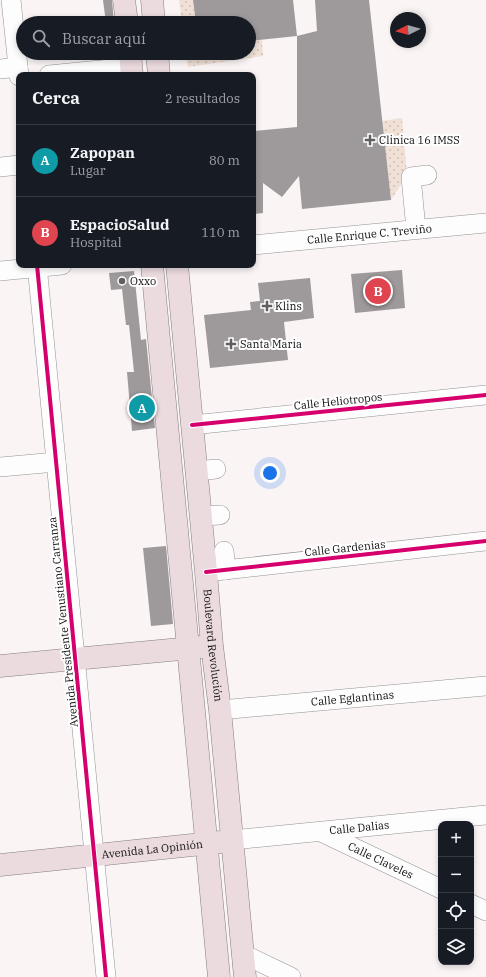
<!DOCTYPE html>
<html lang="es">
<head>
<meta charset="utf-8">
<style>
	:root { --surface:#171b24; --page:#20242c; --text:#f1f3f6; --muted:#9ea1a6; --line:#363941; --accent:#ea580c }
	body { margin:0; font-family:"IBM Plex Serif",serif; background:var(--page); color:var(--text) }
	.controls { position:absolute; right:12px; bottom:12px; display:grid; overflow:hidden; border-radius:8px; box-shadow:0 2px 6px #0003 }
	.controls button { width:36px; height:36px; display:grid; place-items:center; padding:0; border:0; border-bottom:1px solid var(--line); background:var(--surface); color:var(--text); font:20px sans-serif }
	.compass { position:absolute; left:390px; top:12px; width:36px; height:36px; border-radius:50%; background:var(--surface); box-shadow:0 2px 6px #0003; rotate:264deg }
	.you { position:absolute; left:270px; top:473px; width:14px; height:14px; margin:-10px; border:3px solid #fff; border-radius:50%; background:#1a73e8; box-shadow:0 0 0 6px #1a73e833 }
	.badge { display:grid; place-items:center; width:26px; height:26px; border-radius:50%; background:var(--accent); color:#fff; font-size:13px; font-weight:700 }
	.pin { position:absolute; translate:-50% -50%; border:2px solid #fff; box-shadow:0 1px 4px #0006 }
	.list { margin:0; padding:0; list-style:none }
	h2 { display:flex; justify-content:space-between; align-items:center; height:52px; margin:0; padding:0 16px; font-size:17px }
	h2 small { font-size:13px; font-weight:400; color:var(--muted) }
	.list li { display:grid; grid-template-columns:26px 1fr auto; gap:12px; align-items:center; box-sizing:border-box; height:72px; padding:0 16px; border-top:1px solid var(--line) }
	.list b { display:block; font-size:15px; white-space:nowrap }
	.list p { margin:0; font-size:13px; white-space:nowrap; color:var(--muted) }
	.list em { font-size:13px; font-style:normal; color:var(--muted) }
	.icon { flex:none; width:22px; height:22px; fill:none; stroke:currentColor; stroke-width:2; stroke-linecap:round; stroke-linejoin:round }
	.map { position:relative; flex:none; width:486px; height:977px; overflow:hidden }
	.search { position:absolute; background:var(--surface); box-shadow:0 2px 6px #0003; left:16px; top:16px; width:240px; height:44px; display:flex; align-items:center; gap:10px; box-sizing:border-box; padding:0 14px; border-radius:22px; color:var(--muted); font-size:15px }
	.panel { position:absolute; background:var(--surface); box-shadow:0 2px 6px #0003; left:16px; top:72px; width:240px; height:196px; border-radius:8px }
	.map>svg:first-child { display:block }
</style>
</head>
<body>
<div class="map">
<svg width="486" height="977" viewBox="0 0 486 977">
	<defs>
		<pattern id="grass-dots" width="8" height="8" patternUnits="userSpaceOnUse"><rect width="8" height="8" fill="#f0e0d6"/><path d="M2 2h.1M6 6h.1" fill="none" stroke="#cdbfb6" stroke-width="1.8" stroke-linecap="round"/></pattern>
	</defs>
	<rect width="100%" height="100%" fill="#faf4f5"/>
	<g fill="url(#grass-dots)">
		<path d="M 179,0 L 193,0 L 196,23 L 182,23 Z"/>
		<path d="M 262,40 L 263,56 L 188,67 L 185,53 L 249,53 L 249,41 Z"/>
		<path d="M 402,118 L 407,175 L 391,200 L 382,121 Z"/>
	</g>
	<g fill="#9e999b">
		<path d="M 103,0 L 112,0 L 114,23 L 106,23 Z"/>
		<path d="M 193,0 L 293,0 L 297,36 L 249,41 L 249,23 L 196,23 Z"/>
		<path d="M 315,0 L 369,0 L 391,200 L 302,209 L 299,176 L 282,197 L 263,183 L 263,213 L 253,214 L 253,131 L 297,127 L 297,36 L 317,31 Z"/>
		<path d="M 402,270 L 405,308 L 355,313 L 351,274 Z"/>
		<path d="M 134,271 L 141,340 L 146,339 L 155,428 L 132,431 L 127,372 L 134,372 L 129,325 L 126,325 L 122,289 L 111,290 L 109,273 Z"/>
		<path d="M 310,278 L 314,318 L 284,322 L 288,360 L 210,368 L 204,315 L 251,310 L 250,302 L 260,301 L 258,283 Z"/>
		<path d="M 166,546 L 173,624 L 151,626 L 143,548 Z"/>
	</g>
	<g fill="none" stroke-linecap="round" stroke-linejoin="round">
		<defs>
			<g id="minor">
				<path d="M 11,0 L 19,76"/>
				<path d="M 0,69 L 18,67"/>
				<path d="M 49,75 L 131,67"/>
				<path d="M 0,167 L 19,165"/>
				<path d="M 416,229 L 411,177 L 427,175"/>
				<path id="s1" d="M 253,245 L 486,223"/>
				<path d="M 37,265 L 106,977"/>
				<path d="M 0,271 L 62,265"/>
				<path d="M 192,425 L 486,395"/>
				<path d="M 0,467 L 56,462"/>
				<path d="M 197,471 L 216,469"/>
				<path d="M 201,516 L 220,515"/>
				<path d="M 224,551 L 226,570"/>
				<path d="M 206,572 L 486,541"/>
				<path id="s2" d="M 220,710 L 486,686"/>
				<path id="s3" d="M 321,832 L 441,889"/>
				<path id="s4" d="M 232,840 L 486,815"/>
				<path d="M 471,904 L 486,911"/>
				<path d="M 243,954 L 291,977"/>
			</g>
			<g id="major">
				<path d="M 124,0 L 127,23"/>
				<path d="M 152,0 L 154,23"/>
				<path d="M 130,53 L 132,75"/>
				<path d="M 157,53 L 159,75"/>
				<path d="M 152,265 L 219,977"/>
				<path id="s5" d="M 177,265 L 206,572 L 212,646 L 220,710 L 245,977"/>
				<path d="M 0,666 L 202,647"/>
				<path id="s6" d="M 0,865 L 221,842"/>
			</g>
		</defs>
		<use href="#minor" stroke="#949292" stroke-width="20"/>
		<use href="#major" stroke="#827f7f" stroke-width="23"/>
		<use href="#minor" stroke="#fefdfe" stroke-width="19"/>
		<use href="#major" stroke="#ebdade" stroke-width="22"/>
		<defs>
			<g id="cycleway">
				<path d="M 37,265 L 106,977"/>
				<path d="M 192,425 L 486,395"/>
				<path d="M 206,572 L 486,541"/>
			</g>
		</defs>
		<use href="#cycleway" stroke="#fff" stroke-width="6"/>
		<use href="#cycleway" stroke="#d6006c" stroke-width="4"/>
	</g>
	<g fill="#615e5f" stroke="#fff" stroke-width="1.5">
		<path d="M368 134h4v4h4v4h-4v4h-4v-4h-4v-4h4z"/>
		<circle cx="122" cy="281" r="4"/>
		<path d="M265 300h4v4h4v4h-4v4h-4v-4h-4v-4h4z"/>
		<path d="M229 338h4v4h4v4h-4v4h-4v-4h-4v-4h4z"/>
	</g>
	<g text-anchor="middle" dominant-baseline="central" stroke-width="4" stroke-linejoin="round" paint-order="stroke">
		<g font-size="11" fill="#0e0e0e" stroke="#fff" text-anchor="start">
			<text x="379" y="140">Clinica 16 IMSS</text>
			<text x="130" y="281">Oxxo</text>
			<text x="275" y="306">Klins</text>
			<text x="240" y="344">Santa Maria</text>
		</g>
		<g font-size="11" fill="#0e0e0e" stroke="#fff">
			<text stroke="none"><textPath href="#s1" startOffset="117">Calle Enrique C. Treviño</textPath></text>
			<text transform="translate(338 401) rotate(-6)">Calle Heliotropos</text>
			<text transform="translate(345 548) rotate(-6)">Calle Gardenias</text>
			<text transform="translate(63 622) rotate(-96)">Avenida Presidente Venustiano Carranza</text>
			<text stroke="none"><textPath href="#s5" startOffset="382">Boulevard Revolución</textPath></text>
			<text stroke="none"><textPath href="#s2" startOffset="133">Calle Eglantinas</textPath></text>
			<text stroke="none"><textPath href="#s4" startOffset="128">Calle Dalias</textPath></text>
			<text stroke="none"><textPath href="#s6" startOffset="153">Avenida La Opinión</textPath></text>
			<text stroke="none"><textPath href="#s3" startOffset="66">Calle Claveles</textPath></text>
		</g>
	</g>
</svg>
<div class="controls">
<button>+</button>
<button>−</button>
<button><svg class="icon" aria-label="locate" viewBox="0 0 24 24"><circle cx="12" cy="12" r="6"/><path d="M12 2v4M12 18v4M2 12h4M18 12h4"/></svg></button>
<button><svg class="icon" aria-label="layers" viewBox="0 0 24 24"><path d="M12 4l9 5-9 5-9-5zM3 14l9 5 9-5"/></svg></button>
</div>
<svg class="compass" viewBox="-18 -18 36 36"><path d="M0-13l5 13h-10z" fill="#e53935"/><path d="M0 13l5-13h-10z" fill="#9ea1a6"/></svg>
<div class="you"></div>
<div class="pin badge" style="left:142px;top:408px;background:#0f9aa8">A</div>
<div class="pin badge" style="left:378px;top:291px;background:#e0444e">B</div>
<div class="search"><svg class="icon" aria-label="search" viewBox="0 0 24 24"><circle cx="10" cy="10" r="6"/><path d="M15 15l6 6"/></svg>Buscar aquí</div>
<section class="panel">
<h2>Cerca<small>2 resultados</small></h2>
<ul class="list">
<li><span class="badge" style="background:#0f9aa8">A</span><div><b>Zapopan</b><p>Lugar</p></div><em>80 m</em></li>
<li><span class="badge" style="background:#e0444e">B</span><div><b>EspacioSalud</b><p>Hospital</p></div><em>110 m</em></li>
</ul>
</section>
</div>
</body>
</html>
